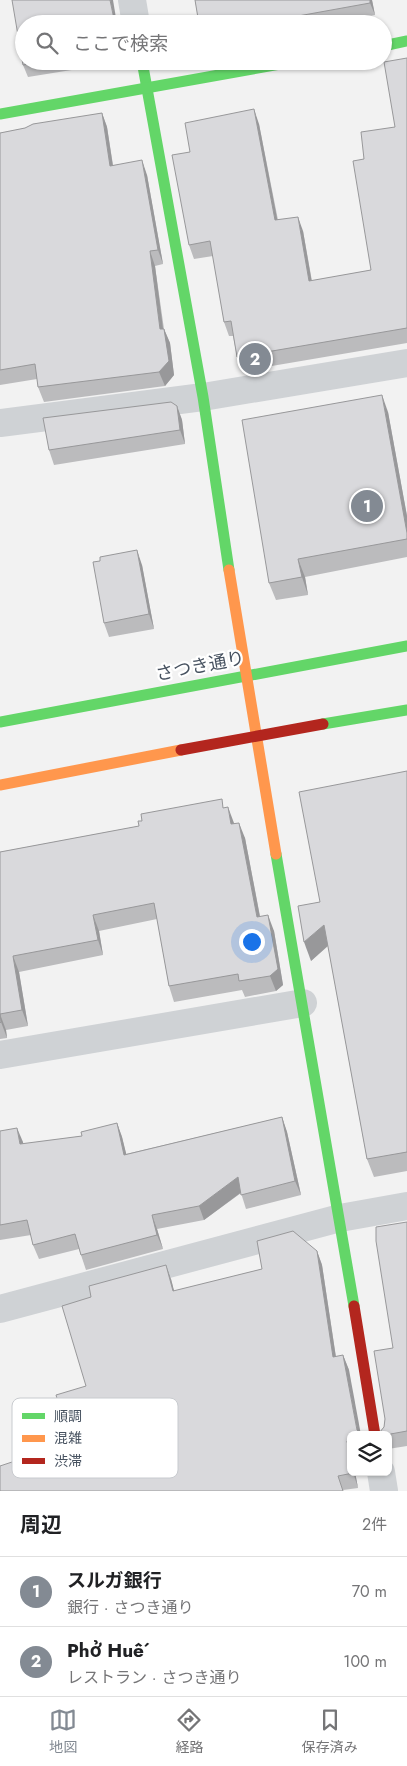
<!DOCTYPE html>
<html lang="ja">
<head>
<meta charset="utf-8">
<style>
	:root { --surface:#fff; --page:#f2f2f2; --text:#202124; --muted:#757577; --line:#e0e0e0; --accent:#838a93 }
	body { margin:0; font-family:Jost,"Noto Sans JP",sans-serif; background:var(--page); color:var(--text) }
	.controls { position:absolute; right:15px; bottom:15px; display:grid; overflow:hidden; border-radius:8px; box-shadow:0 1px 4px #0004 }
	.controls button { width:45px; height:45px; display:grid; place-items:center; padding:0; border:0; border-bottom:1px solid var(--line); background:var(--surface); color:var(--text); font:25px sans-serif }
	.you { position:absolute; left:251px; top:941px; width:18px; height:18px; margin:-12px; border:4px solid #fff; border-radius:50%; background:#1a73e8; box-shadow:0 0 0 8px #1a73e833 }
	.badge { display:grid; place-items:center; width:32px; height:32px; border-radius:50%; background:var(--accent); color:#fff; font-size:16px; font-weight:700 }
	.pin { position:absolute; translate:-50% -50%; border:2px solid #fff; box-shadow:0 1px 5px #0006 }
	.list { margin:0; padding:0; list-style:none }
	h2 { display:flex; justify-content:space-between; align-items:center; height:65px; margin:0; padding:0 20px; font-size:21px }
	h2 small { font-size:16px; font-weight:400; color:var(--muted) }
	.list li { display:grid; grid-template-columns:32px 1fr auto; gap:15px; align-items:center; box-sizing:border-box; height:70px; padding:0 20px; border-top:1px solid var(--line) }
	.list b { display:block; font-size:19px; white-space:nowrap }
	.list p { margin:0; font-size:16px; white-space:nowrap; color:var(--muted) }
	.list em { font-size:16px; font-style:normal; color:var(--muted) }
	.icon { flex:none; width:28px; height:28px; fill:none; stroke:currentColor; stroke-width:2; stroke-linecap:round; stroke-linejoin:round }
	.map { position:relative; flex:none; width:407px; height:1491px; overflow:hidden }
	.search { position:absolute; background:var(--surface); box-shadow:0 1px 4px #0004; left:15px; right:15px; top:15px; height:55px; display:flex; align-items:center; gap:12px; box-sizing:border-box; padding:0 18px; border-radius:28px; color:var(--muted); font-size:19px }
	.sheet { height:205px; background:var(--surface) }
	nav { display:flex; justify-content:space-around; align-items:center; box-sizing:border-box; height:70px; border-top:1px solid var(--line); background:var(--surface); font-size:14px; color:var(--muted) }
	nav a { display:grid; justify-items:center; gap:2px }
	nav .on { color:var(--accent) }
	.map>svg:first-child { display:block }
</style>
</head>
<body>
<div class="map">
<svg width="407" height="1491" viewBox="0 0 407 1491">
	<rect width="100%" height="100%" fill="#f2f2f2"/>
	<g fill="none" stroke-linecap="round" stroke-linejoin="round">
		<g stroke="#cfd2d5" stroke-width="28">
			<path d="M 132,0 L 136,24"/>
			<path d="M 0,423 L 203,397 L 407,363"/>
			<path d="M 0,1055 L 303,1003"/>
			<path d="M 0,1309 L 340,1218 L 407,1206"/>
			<path d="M 381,1472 L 384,1491"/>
		</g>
		<g stroke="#63d668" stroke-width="11">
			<path d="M 383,46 L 407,41"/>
			<path d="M 142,61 L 203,397 L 229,570"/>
			<path d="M 0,114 L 297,61"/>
			<path d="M 0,722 L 407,646"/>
			<path d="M 323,724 L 407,710"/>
			<path d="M 276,854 L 354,1306"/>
		</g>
		<g stroke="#ff974d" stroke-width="11">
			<path d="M 229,570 L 276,854"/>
			<path d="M 0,785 L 181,750"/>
		</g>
		<g stroke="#b3261e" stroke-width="11">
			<path d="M 181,750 L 323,724"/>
			<path d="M 354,1306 L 375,1435"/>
		</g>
	</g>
	<g fill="#bbbbbd">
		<path d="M 195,0 L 372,0 L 375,15 L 327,24 L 199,24 Z"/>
		<path d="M 407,58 L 407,343 L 242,371 L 237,357 L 233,336 L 229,336 L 224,322 L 213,256 L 194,259 L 189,245 L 190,152 L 259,124 L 278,220 L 303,231 L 312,281 L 371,270 L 364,159 L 395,127 Z"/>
		<path d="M 24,61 L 112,61 L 109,64 L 28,77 L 23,65 Z"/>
		<path d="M 102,113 L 107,127 L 113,165 L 147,175 L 163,264 L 155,266 L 164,329 L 170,343 L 174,375 L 165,386 L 44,402 L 38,387 L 37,379 L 0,385 L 0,133 Z"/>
		<path d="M 177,406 L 182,420 L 185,444 L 54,465 L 49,450 Z"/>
		<path d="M 388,412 L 407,516 L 407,557 L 305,577 L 308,595 L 276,600 L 269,583 Z"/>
		<path d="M 100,561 L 142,565 L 154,629 L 109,637 L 104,623 Z"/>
		<path d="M 407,771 L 407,1171 L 374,1177 L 367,1159 L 328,946 L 311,961 L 320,902 Z"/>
		<path d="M 225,808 L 234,824 L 245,838 L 260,916 L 274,931 L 283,985 L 276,991 L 245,997 L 242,990 L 174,1002 L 169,986 L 157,919 L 99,931 L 103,955 L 19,972 L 28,1026 L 6,1030 L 7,1038 L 0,1039 L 0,852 L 139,826 Z"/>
		<path d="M 282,1117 L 287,1132 L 301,1195 L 246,1209 L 241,1193 L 204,1220 L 157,1229 L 163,1249 L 86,1270 L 79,1249 L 39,1259 L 33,1245 L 31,1235 L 0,1240 L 0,1131 L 23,1144 L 82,1136 L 117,1123 L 122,1137 L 126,1154 Z"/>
		<path d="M 407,1222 L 407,1446 L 388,1449 L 388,1435 L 376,1435 L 379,1433 L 384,1427 Z"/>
		<path d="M 317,1251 L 322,1265 L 336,1357 L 343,1355 L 349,1370 L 351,1435 L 351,1472 L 355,1472 L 358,1488 L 343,1490 L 14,1466 L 71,1446 L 86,1386 L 171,1279 L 174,1291 L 262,1269 Z"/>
	</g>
	<g fill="#98989a">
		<path d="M 110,0 L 113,0 L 117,24 L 115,24 Z"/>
		<path d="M 370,0 L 372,0 L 375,15 L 370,3 Z"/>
		<path d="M 254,109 L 259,124 L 280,234 L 275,220 Z"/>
		<path d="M 102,113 L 107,127 L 115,180 L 110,166 Z"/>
		<path d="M 142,160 L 147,175 L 163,264 L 158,250 Z"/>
		<path d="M 298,217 L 303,231 L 314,295 L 309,281 Z"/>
		<path d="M 150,251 L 155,266 L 165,344 L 160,329 Z"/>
		<path d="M 164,329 L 170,343 L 174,375 L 165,386 L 159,372 Z"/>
		<path d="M 382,395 L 388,412 L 407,516 L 407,533 Z"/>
		<path d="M 177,406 L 182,420 L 185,444 L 180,430 Z"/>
		<path d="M 137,550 L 142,565 L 154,629 L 149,614 Z"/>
		<path d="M 298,559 L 305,577 L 308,595 L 302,577 Z"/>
		<path d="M 228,807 L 234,823 L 237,840 L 231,824 Z"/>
		<path d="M 239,823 L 245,838 L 263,933 L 257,917 Z"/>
		<path d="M 93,915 L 99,931 L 103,955 L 98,940 Z"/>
		<path d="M 268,915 L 274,931 L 283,985 L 276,991 L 270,976 Z"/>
		<path d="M 324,925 L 331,943 L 311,961 L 304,942 Z"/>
		<path d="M 13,956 L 19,972 L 28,1026 L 22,1010 Z"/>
		<path d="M 0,1014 L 6,1030 L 7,1038 L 1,1022 Z"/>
		<path d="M 282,1117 L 287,1132 L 301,1195 L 295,1181 Z"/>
		<path d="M 117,1123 L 122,1137 L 130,1169 L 124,1155 Z"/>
		<path d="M 17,1128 L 23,1142 L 25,1158 L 20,1144 Z"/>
		<path d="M 238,1177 L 243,1191 L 204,1220 L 199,1206 Z"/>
		<path d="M 152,1215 L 157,1229 L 163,1249 L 157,1235 Z"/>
		<path d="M 317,1251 L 322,1265 L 338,1371 L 333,1357 Z"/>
		<path d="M 166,1265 L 171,1279 L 178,1306 L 173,1291 Z"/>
		<path d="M 343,1355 L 349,1370 L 361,1435 L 357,1430 Z"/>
		<path d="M 347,1441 L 351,1450 L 351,1461 Z"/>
		<path d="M 353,1472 L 355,1472 L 358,1488 Z"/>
	</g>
	<g fill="#d9d9dc" stroke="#98989a">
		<path d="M 12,0 L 110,0 L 115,24 L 24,24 L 24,61 L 48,61 L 23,65 Z"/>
		<path d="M 195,0 L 370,0 L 370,3 L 254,24 L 199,24 Z"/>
		<path d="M 407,58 L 407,328 L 237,357 L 231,321 L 224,322 L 210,241 L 189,245 L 172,155 L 190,152 L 185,123 L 254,109 L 275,220 L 298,217 L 309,281 L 371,270 L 353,161 L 364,159 L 361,132 L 395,127 L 384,62 Z"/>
		<path d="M 102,113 L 110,166 L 142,160 L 158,250 L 150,251 L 160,329 L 164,329 L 169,361 L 159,372 L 38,387 L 35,364 L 0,370 L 0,133 L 25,128 L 33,124 Z"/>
		<path d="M 382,395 L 407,533 L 407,539 L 298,559 L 302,577 L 269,583 L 242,420 Z"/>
		<path d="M 171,402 L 177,406 L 180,430 L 49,450 L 43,418 Z"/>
		<path d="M 137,550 L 149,614 L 104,623 L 93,562 L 100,561 L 100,557 Z"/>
		<path d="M 407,771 L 407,1152 L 367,1159 L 324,925 L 304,942 L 298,906 L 320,902 L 299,792 Z"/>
		<path d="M 222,799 L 223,808 L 228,807 L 231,824 L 239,823 L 257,917 L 268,915 L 278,969 L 270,976 L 239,981 L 238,974 L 169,986 L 154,903 L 93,915 L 98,940 L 13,956 L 22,1010 L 0,1014 L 1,1022 L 0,1023 L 0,852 L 139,826 L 138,821 L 142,821 L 141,814 Z"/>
		<path d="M 282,1117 L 295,1181 L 241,1195 L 238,1177 L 199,1206 L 152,1215 L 157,1235 L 81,1255 L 75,1234 L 33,1245 L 27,1220 L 0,1225 L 0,1131 L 17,1128 L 20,1144 L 82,1136 L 81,1132 L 117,1123 L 124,1155 Z"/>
		<path d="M 407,1222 L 407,1431 L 385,1435 L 376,1435 L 379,1433 L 384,1427 L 385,1419 L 374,1351 L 393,1348 L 376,1241 L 376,1227 Z"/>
		<path d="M 293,1231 L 317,1251 L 333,1357 L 343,1355 L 357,1430 L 363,1435 L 351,1435 L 351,1440 L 347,1441 L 351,1461 L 351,1472 L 353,1472 L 353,1473 L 338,1476 L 343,1491 L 0,1491 L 0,1466 L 12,1462 L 13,1466 L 71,1446 L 56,1395 L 86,1386 L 62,1306 L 91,1297 L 89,1286 L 166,1265 L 173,1291 L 262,1269 L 257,1241 Z"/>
	</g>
	<g text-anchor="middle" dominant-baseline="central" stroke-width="4.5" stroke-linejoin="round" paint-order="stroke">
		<g font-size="18" fill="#475260" stroke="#fff">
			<text transform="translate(200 666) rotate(-11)">さつき通り</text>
		</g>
	</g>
	<rect x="12" y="1398" width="166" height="80" rx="8" fill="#fff" stroke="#c8cbcf" stroke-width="1"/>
	<rect x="22" y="1413" width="23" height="6" fill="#63d668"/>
	<rect x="22" y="1435" width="23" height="7" fill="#ff974d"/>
	<rect x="22" y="1458" width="23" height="6" fill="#b3261e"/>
	<g font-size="14" fill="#475260">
		<text x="54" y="1421">順調</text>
		<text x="54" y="1443">混雑</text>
		<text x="54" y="1466">渋滞</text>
	</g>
</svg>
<div class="controls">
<button><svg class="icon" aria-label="layers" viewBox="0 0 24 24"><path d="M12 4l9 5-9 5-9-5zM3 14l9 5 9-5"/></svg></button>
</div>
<div class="you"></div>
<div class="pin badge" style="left:367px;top:506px">1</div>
<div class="pin badge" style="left:255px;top:359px">2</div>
<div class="search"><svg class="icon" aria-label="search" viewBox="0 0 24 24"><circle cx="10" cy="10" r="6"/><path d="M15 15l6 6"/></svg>ここで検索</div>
</div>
<section class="sheet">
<h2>周辺<small>2件</small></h2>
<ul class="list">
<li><span class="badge">1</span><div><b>スルガ銀行</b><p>銀行 · さつき通り</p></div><em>70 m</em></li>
<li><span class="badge">2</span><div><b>Phở Huế</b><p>レストラン · さつき通り</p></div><em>100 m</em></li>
</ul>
</section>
<nav>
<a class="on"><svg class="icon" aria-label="map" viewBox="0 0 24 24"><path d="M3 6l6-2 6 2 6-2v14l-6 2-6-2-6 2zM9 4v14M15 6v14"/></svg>地図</a>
<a><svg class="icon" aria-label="directions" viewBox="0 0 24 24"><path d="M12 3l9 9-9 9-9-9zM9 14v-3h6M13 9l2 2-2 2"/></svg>経路</a>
<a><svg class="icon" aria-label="saved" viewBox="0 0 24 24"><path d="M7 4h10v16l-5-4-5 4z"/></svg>保存済み</a>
</nav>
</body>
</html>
